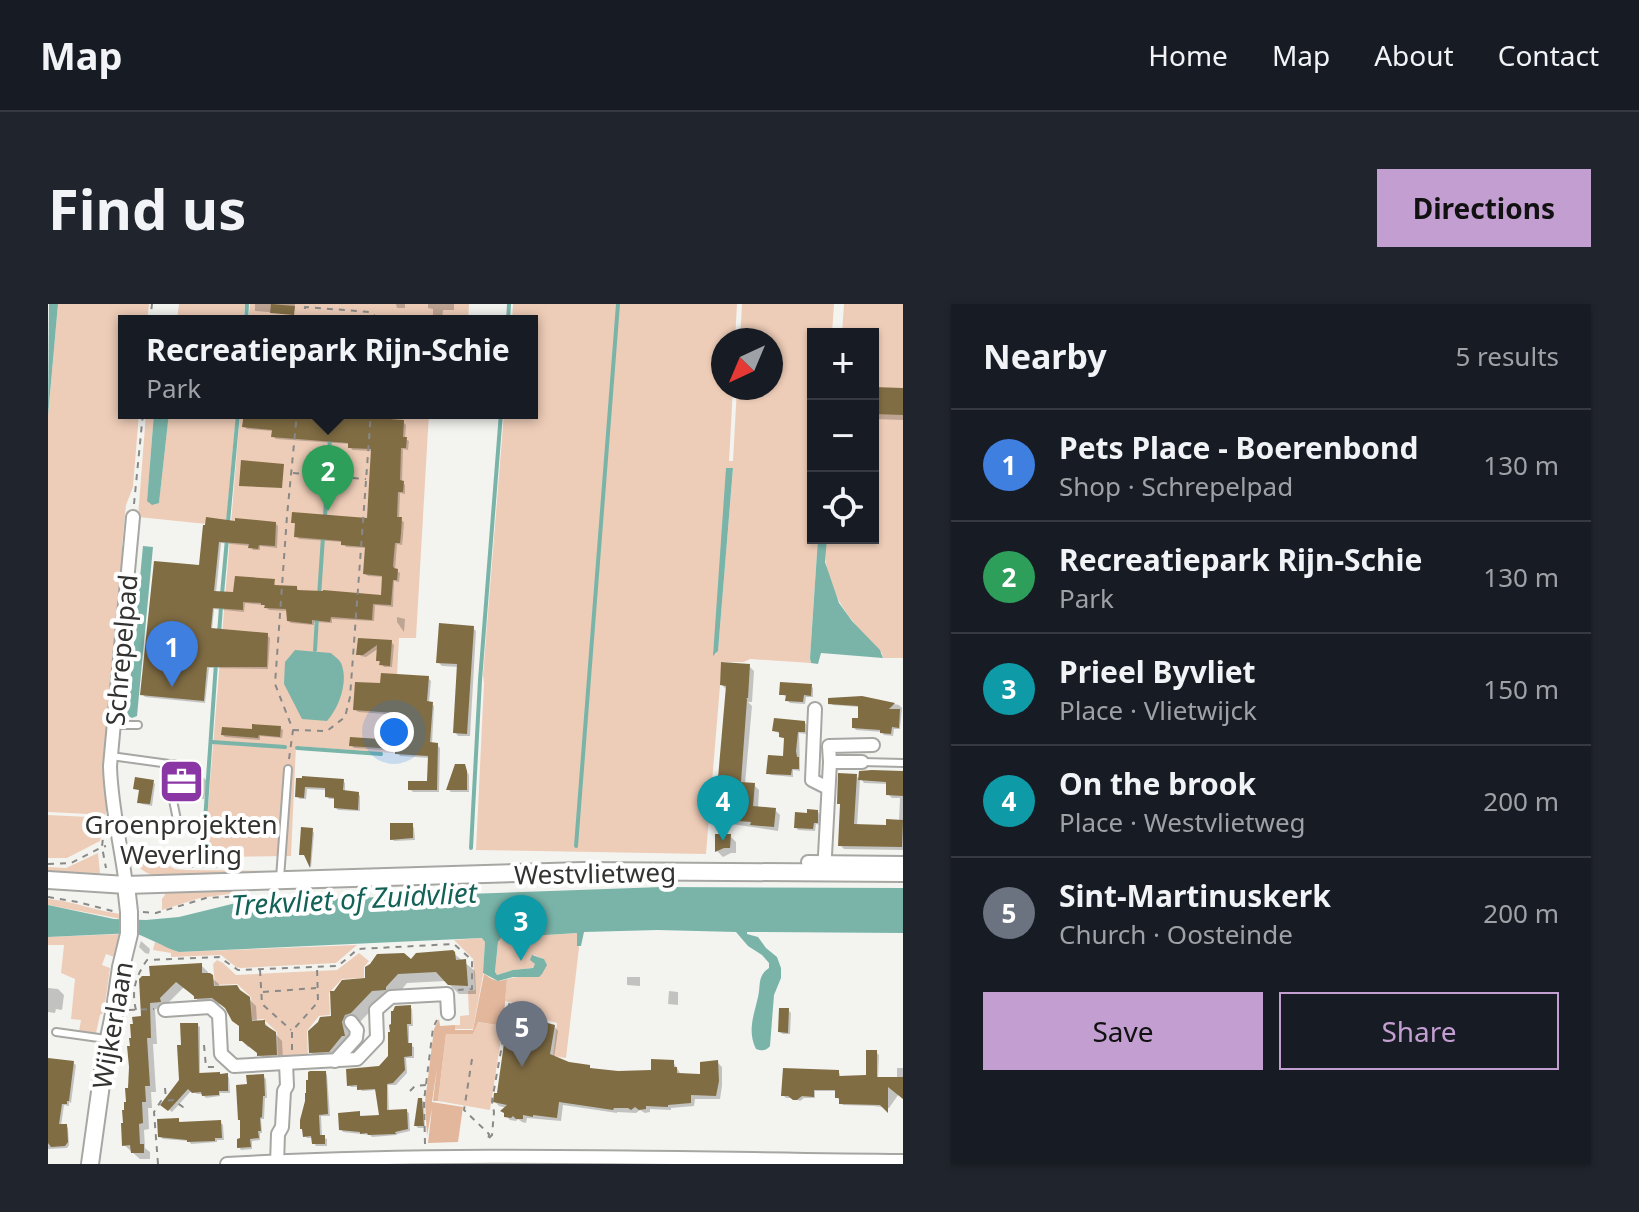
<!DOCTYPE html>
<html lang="en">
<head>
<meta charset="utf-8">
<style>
	:root { --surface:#171b24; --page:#20242c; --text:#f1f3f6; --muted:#9ea1a6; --line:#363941; --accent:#c39ed1 }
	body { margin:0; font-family:"Noto Sans",sans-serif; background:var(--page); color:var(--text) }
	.controls { position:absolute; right:24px; top:24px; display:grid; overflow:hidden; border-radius:0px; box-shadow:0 2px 6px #0004 }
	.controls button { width:72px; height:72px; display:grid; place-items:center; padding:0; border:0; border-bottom:2px solid var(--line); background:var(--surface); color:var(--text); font:40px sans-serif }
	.compass { position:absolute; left:663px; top:24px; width:72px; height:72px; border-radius:50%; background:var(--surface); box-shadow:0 2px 6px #0004; rotate:224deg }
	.you { position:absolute; left:346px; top:428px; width:28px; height:28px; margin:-20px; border:6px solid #fff; border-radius:50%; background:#1a73e8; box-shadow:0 0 0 12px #1a73e833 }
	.badge { display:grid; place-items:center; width:52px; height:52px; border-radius:50%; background:var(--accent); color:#fff; font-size:26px; font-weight:700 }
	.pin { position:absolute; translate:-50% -66px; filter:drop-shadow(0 2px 4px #0008) }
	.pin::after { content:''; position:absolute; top:42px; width:28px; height:24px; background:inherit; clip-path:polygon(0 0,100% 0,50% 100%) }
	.popup { position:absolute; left:70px; top:11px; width:420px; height:104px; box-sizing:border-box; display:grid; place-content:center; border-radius:0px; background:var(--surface); filter:drop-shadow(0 2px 6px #0005); font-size:26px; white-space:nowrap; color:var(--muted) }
	.popup b { font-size:30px; color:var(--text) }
	.popup::after { content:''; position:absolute; left:50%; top:100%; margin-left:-16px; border:16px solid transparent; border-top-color:var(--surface) }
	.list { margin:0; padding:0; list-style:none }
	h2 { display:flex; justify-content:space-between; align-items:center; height:104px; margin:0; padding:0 32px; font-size:34px }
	h2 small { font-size:26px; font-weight:400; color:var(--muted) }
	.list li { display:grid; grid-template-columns:52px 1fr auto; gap:24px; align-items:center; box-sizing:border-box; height:112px; padding:0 32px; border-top:2px solid var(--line) }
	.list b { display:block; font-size:30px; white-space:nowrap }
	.list p { margin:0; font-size:26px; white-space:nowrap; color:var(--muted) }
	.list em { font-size:26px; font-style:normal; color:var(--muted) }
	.actions { display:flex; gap:16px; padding:24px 32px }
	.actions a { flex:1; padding:18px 0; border:2px solid var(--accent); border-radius:0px; text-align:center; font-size:28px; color:var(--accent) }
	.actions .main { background:var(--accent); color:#111 }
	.icon { flex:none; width:44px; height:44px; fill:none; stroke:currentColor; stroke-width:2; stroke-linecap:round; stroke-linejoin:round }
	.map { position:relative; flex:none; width:855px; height:860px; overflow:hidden; border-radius:0px }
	header { display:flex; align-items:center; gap:48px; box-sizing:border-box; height:112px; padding:0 40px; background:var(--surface); border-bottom:2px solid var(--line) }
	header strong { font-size:38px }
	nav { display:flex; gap:44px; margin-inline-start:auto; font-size:28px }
	.intro { display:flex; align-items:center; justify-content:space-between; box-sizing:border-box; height:192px; padding:0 48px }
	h1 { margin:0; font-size:56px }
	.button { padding:20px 36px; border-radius:0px; background:var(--accent); color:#111; font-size:28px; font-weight:700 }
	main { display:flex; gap:48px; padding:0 48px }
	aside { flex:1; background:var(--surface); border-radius:0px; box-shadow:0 2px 6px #0004 }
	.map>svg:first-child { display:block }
</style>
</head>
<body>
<header>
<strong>Map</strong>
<nav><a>Home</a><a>Map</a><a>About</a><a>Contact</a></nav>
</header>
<div class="intro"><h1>Find us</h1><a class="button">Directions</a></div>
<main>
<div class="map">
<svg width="855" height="860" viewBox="0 0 855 860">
	<rect width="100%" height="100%" fill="#f3f4f0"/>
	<g fill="#eecdb8" fill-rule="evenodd">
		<path d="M 10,0 L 101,0 L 99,17 L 76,17 L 76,109 L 91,109 L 85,183 L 78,201 L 74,241 L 77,251 L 60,498 L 52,537 L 19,554 L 0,554 L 0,511 L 41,513 L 40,510 L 0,508 L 0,112 Z"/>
		<path d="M 131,0 L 197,0 L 195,17 L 129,17 Z"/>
		<path d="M 202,0 L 421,0 L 420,17 L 200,17 Z"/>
		<path d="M 465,0 L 689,0 L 687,36 L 675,36 L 675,84 L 685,84 L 681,157 L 685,157 L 689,84 L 723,84 L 723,36 L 692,36 L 694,0 L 786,0 L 784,30 L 765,30 L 765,234 L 770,234 L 762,354 L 763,359 L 702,355 L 696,358 L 674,358 L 658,550 L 428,546 L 436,379 L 435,371 L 456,109 L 484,109 L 484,17 L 464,17 ZM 679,164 L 685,165 L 670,347 L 667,351 Z"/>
		<path d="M 796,0 L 855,0 L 855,354 L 835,354 L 834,349 C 809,324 783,297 778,259 C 776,251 778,242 779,234 L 825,234 L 825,30 L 794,30 Z"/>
		<path d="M 98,109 L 106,109 L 99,197 L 111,198 L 121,109 L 188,109 L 178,222 L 90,213 Z"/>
		<path d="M 192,109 L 381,109 L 368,334 L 351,334 L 345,449 L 248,442 L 243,552 L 156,553 Z"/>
		<path d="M 88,546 L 104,553 L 104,560 L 108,560 L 109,555 L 127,565 L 138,566 L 224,567 L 224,569 L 109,572 C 94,569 89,563 85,549 Z"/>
		<path d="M 50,549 L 52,569 L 0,568 L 0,563 L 18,564 Z"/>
		<path d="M 210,586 L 152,594 L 114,606 L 114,595 L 118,589 Z"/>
		<path d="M 0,595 C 25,597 48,607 73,610 L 73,615 L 0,601 Z"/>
		<path d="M 529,629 L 531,644 L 518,754 L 505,752 L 509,719 L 488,713 L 482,708 L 477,707 L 469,711 L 464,710 L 465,699 L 457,697 L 459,675 L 474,672 L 484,673 L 496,655 L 486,651 L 487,662 L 484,664 L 465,666 L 449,671 L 447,669 L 450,638 L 453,634 Z"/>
		<path d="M 73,630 L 66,653 L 58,650 L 54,661 L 62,664 L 56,708 L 52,711 L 48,729 L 31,727 L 33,716 L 23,715 L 27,675 L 13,669 L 16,641 L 0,641 L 0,633 Z"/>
		<path d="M 435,634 L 437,638 L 435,671 L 425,725 L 407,725 L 407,721 L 412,721 L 412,712 L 421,711 L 420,687 L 427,686 L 425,655 L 406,636 Z"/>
		<path d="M 107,638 L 131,648 L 309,641 L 288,659 L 193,664 L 188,663 L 173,651 L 123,653 L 123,649 L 105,646 Z"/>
		<path d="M 311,649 L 321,657 L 316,663 L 316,674 L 294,675 L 281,689 L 282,711 L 271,712 L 259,727 L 260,751 L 230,752 L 229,728 L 215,715 L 204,716 L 203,693 L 189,680 L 167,681 L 165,660 L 169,656 L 175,659 L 188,671 L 289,666 Z"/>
		<path d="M 429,718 L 455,722 L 442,806 L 390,797 L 398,730 L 425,730 Z"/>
	</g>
	<path fill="#e3b79c" d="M 436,670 C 444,675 449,679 459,675 L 455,722 L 430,718 L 425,730 L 398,730 L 390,797 L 385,797 L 389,764 L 384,798 L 415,803 L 410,838 L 380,839 L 384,804 L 379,832 L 377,798 L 386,725 L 391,715 L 392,722 L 407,721 L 407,726 L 425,726 Z"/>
	<g fill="#7ab4a9">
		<path d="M 1,0 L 10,0 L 0,112 Z"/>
		<path d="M 106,109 L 121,109 L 111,199 L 104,201 L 99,197 Z"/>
		<path d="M 678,164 L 685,164 L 670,347 L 665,352 Z"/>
		<path d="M 770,234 L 779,234 L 777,258 L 791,299 L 804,317 L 832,346 L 835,354 L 773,349 L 770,360 L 763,359 L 762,354 Z"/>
		<path d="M 95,242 L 105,243 L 89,412 L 84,414 L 79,411 Z"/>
		<path d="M 247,346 L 283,349 C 286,352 291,355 293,359 C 301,377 291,404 279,417 L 254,415 L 236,380 L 237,358 Z"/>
		<path d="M 614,583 L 855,584 L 855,629 L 699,628 L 699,630 L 710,633 L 718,644 L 729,653 L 733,664 L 733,674 L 726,691 L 722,742 C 718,747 714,747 708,745 C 699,727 706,711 710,693 C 713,681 709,672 721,664 L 721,659 L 714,651 L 700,642 L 688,628 L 610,626 L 536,628 L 533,642 L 529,642 L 529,629 L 453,634 L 450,638 L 447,668 L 449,671 L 465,666 L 485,664 L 487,660 L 482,656 L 484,651 L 496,655 L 499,661 L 494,670 L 491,673 L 465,673 L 450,677 L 435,669 L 437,638 L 434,634 L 131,648 C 115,643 102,634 86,629 L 0,633 L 0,601 L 66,615 L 98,616 L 131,613 L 192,598 Z"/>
	</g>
	<g fill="#0003">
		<path d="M 207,0 L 247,0 L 246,10 L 207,7 Z"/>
		<path d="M 348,0 L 357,0 L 357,4 L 349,4 Z"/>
		<path d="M 380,0 L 406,0 L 406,6 L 395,6 L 394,17 L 385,17 L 385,5 L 380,4 Z"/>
		<path d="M 825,85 L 855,86 L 855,116 L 825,115 Z"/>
		<path d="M 198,109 L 266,109 L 268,114 L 292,116 L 315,112 L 318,116 L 355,118 L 358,121 L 357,135 L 361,137 L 360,146 L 355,145 L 354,178 L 357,181 L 357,190 L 352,189 L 351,215 L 356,218 L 355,232 L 354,241 L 349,240 L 347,266 L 352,269 L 351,278 L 346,277 L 345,303 L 327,301 L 326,317 L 284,315 L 284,319 L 266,318 L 266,321 L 243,319 L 241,317 L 240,307 L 221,306 L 216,301 L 197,299 L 196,308 L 166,305 L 164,326 L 219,331 L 222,334 L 220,365 L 161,364 L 157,399 L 97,393 L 95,390 L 153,263 L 157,223 L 228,220 L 230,222 L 229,244 L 212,242 L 212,246 L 205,246 L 203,242 L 173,239 L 168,289 L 187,291 L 226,277 L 228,283 L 249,284 L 251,287 L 334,293 L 336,273 L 320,272 L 317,270 L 319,244 L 298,243 L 295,238 L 251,235 L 248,232 L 248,221 L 245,218 L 321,216 L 325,147 L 304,146 L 302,140 L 228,135 L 225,132 L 226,127 L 199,125 L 196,122 Z"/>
		<path d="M 349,313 L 357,315 L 356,328 L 349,318 Z"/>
		<path d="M 425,324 L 428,327 L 422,432 L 410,432 L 407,428 L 411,363 L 394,362 L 390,358 Z"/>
		<path d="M 312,336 L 343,338 L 346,341 L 344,363 L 336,363 L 330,356 L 331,344 L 318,353 L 313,352 L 310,350 Z"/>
		<path d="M 701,362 L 706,367 L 704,398 L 700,398 L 704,402 L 697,480 L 706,481 L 711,486 L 710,505 L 727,506 L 732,511 L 730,527 L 684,520 L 679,515 L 682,479 L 677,479 L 672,474 L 679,386 L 674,381 Z"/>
		<path d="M 380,374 L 383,377 L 381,399 L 386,402 L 384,440 L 389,441 L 392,444 L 391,488 L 365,488 L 362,485 L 380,479 L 382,454 L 352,452 L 349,447 L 306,444 L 303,441 L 348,438 L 350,411 L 310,408 L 307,405 L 334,381 Z"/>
		<path d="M 763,382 L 765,384 L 765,393 L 758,393 L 757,400 L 742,399 L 739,396 L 739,393 L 733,390 Z"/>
		<path d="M 814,394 L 851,401 L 854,404 L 852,425 L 846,425 L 845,432 L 836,431 L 834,428 L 808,426 L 806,423 L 812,416 L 812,403 L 785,401 L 782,399 Z"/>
		<path d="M 757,419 L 759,421 L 758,430 L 751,429 L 752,467 L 745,466 L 745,473 L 723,471 L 720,469 L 737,454 L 738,435 L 733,433 L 733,430 L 726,427 Z"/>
		<path d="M 232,424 L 235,426 L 234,434 L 212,432 L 212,436 L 177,433 L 175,431 Z"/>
		<path d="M 416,462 L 421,471 L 421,488 L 403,488 L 401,486 Z"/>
		<path d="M 855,469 L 855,546 L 796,545 L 792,541 L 794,502 L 791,499 L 808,472 L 812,476 L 809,522 L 840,523 L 851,518 L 852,494 L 844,494 L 840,490 L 840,480 L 816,479 L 813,475 Z"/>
		<path d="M 154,472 L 159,477 L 156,495 L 136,492 L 132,488 Z"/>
		<path d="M 250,476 L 295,477 L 297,479 L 297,488 L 310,489 L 312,492 L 312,507 L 290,506 L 288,504 L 288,495 L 281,495 L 279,492 L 279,486 L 259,485 L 258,495 L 252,495 L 249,492 Z"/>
		<path d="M 105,478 L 107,480 L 104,502 L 94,500 L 91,498 L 93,487 L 87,484 Z"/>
		<path d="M 770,508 L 772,511 L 772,521 L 768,520 L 767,527 L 750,526 L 748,523 Z"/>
		<path d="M 364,521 L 366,524 L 367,536 L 346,537 L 344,535 Z"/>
		<path d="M 264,526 L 266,529 L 263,564 L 258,552 L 253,550 Z"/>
		<path d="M 669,532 L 682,532 L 688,538 L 688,549 L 683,549 L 675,553 L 669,547 Z"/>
		<path d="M 93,637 L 102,645 L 101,650 L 97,649 L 91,643 Z"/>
		<path d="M 404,648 L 427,667 L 428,690 L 411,690 L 398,677 L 359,679 L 346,695 L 333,696 L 312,718 L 304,723 L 305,740 L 290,755 L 272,757 L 263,748 L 286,714 L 319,676 L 363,658 Z"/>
		<path d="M 153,661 L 160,668 L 160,671 L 171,680 L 171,684 L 201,695 L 208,702 L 209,718 L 216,718 L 234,737 L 235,756 L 218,757 L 203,743 L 200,743 L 193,736 L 193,723 L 180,706 L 173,700 L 155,701 L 136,683 L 118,701 L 118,704 L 107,705 L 109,740 L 105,740 L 108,788 L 103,788 L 104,804 L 100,804 L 101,825 L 96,826 L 97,844 L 102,848 L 102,855 L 92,855 L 76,841 L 81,786 L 95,714 L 93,676 Z"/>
		<path d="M 579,673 L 592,673 L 592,682 L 579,681 Z"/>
		<path d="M 0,684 L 10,685 L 16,691 L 14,706 L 8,705 L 7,709 L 0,708 Z"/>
		<path d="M 621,687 L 630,688 L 630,701 L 620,700 Z"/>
		<path d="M 362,703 L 364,705 L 365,722 L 361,722 L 361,741 L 366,743 L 366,754 L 358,754 L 359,769 L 348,781 L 340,781 L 341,808 L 358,807 L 361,809 L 362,827 L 349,830 L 349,831 L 324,833 L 322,831 L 295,828 L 293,825 L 311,809 L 314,814 L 334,812 L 329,786 L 314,787 L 311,783 L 303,783 L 301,781 L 332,764 L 342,753 Z"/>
		<path d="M 740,706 L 743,709 L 742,730 L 735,730 L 732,728 Z"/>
		<path d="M 488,717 L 506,722 L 510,727 L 506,754 L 521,760 L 541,763 L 545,766 L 570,769 L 604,768 L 625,758 L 632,769 L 654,772 L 669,758 L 674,763 L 674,782 L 672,795 L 647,795 L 646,802 L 623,804 L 623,806 L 602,805 L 602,808 L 597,809 L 592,806 L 588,809 L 569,808 L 569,809 L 515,801 L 513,817 L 479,814 L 478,819 L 474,818 L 470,815 L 468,817 L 462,816 L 458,812 L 459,804 L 451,802 L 447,798 L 451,791 L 472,723 Z"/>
		<path d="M 149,721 L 152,723 L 152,771 L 179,771 L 181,774 L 182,789 L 172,789 L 172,792 L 158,794 L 154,790 L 149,790 L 144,786 L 124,808 L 115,801 L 133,776 L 135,743 Z"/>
		<path d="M 828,748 L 831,751 L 830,775 L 849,775 L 849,764 L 855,764 L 855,784 L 841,804 L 826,802 L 795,801 L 789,793 L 789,787 L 767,787 L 767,794 L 756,794 L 752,797 L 745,794 L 738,794 L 735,791 L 790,768 L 792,770 L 792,774 L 820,773 Z"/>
		<path d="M 0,756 L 25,759 L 28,761 L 23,799 L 21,798 L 21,802 L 16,801 L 13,822 L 18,822 L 20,824 L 21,841 L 19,844 L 0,845 Z"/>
		<path d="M 277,769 L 279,771 L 282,812 L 273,812 L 274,833 L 279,835 L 279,842 L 268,842 L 266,839 L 265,834 L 259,834 L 257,832 Z"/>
		<path d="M 215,772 L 218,775 L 219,794 L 217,794 L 216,815 L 213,815 L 214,829 L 212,829 L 212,836 L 204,837 L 204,845 L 193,846 L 191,843 L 194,836 L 201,782 Z"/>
		<path d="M 373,796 L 376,798 L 377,824 L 370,824 L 368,822 Z"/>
		<path d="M 130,816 L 133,819 L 172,818 L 175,821 L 176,836 L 169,836 L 169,838 L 143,840 L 141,837 L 115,835 L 112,832 Z"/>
	</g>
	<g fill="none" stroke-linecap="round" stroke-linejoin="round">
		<g stroke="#7ab4a9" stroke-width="4">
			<path d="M 198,17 L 199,0"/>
			<path d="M 290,17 L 290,13"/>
			<path d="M 460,17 L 461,0"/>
			<path d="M 280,168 L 282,134"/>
			<path d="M 277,212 L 279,180"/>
			<path d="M 180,218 L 190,109"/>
			<path d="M 174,290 L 179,235"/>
			<path d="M 271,292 L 275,233"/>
			<path d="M 171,330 L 173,303"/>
			<path d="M 267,346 L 269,313"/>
			<path d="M 164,438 L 237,443"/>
			<path d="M 249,444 L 333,450"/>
			<path d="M 528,542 L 570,0"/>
			<path d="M 159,544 L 157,517 L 168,359"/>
			<path d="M 423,544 L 432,376 L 453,109"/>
		</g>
	</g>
	<g fill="#816d44">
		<path d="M 223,0 L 247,2 L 246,11 L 222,9 Z"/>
		<path d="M 825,83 L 855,84 L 855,111 L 825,110 Z"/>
		<path d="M 196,109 L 267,109 L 266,112 L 290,114 L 290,110 L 303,109 L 316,110 L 315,113 L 356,116 L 355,133 L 359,133 L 358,144 L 353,144 L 352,176 L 356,177 L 355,188 L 350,188 L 349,213 L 354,213 L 353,229 L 352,239 L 347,239 L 345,262 L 346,264 L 350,265 L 349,276 L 345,276 L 343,301 L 325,300 L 324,316 L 283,313 L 282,318 L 264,316 L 264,320 L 239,317 L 238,305 L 216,304 L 217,301 L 213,301 L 213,299 L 195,298 L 195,306 L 165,304 L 163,324 L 220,329 L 219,363 L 159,363 L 156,397 L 92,391 L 106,257 L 151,261 L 155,221 L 157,221 L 158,213 L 187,217 L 187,214 L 228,218 L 227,242 L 211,241 L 210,245 L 200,244 L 201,240 L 171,238 L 166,287 L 185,288 L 187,272 L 227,275 L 226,281 L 249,282 L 249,286 L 275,287 L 275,286 L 333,291 L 334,272 L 315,270 L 317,243 L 293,241 L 293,237 L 246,233 L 247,219 L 243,219 L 244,208 L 319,214 L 323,145 L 300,144 L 300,139 L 223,133 L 224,126 L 194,123 Z"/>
		<path d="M 193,156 L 236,160 L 234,184 L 191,182 Z"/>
		<path d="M 391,319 L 426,322 L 419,430 L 405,429 L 409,360 L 388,359 Z"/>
		<path d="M 310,334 L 344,336 L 342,362 L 331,361 L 332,357 L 328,357 L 329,341 L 315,351 L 308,351 Z"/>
		<path d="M 673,358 L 702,360 L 700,394 L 698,394 L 699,395 L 693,478 L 707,479 L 705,502 L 728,504 L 726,523 L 702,521 L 703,518 L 677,516 L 681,475 L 670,474 L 678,382 L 672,381 Z"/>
		<path d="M 333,369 L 381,372 L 379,397 L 385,398 L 382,438 L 390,439 L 389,486 L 360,486 L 360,477 L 379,477 L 380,452 L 347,450 L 347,445 L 301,442 L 302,433 L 347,436 L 348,409 L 305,406 L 307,378 L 332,379 Z"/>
		<path d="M 732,378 L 764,380 L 763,392 L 756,391 L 755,398 L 737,397 L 738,391 L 731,391 Z"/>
		<path d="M 814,392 L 847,399 L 841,405 L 852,405 L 851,424 L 844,423 L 843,430 L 832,429 L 832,426 L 804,424 L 804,414 L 810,414 L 810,402 L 780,400 L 780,394 Z"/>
		<path d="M 726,414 L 757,417 L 757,428 L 750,428 L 748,447 L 749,453 L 751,453 L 751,465 L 744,465 L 743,471 L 718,470 L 720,451 L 735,452 L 736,434 L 731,433 L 731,428 L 724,427 Z"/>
		<path d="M 204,420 L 233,422 L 232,433 L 211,431 L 210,434 L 173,431 L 174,423 L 204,425 Z"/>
		<path d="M 407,460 L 417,460 L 419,467 L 419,486 L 398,486 Z"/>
		<path d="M 824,466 L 855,467 L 855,492 L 838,491 L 838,478 L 810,476 L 811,467 Z"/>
		<path d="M 132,468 L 155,470 L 153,491 L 130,489 Z"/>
		<path d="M 790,469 L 809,470 L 806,520 L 838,521 L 838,515 L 855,516 L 854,543 L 790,542 L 792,500 L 789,500 Z"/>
		<path d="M 254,472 L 296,475 L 295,486 L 311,488 L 310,506 L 286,504 L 286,494 L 277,493 L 277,484 L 257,483 L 256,494 L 247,493 L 248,474 L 254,474 Z"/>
		<path d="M 87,473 L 106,476 L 102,500 L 89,499 L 91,486 L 85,485 Z"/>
		<path d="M 759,505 L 770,506 L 770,519 L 766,519 L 765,525 L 746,524 L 747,508 L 759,509 Z"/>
		<path d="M 342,519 L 365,519 L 365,534 L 342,536 Z"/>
		<path d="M 253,523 L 265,524 L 262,564 L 256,551 L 251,551 Z"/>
		<path d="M 667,530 L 683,530 L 682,544 L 676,544 L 667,548 Z"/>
		<path d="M 405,646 L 407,648 L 408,656 L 418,655 L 420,682 L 400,681 L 388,668 L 350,670 L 338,683 L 338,686 L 324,687 L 303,709 L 297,711 L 294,718 L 297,732 L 294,732 L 281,748 L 261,749 L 260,727 L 270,718 L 272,713 L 283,712 L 282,687 L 286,687 L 294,676 L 317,674 L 317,663 L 322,660 L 329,650 L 356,649 L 363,655 L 368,649 Z"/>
		<path d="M 154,659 L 154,669 L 162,669 L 165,671 L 166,682 L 189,681 L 192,686 L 202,693 L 204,717 L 217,716 L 217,721 L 228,728 L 229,751 L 209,752 L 209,749 L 194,737 L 191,737 L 191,722 L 184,717 L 177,704 L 164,694 L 146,695 L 146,692 L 128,678 L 112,694 L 113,698 L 102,699 L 103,734 L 99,734 L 102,782 L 97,782 L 98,798 L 94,798 L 95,819 L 91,820 L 92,840 L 96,840 L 96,849 L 83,849 L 82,841 L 74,842 L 73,819 L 75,819 L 74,806 L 76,806 L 76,798 L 78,798 L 77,784 L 80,784 L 81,763 L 79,742 L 82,742 L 81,734 L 83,734 L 82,720 L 85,720 L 84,713 L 93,712 L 91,675 L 94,672 L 102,672 L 101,662 Z"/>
		<path d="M 363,701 L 363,720 L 359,720 L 360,739 L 364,739 L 364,752 L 356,753 L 357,766 L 345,779 L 339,780 L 339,806 L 359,805 L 360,825 L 347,828 L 348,830 L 320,831 L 319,829 L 312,830 L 312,828 L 291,826 L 290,809 L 312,807 L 312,812 L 331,811 L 327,785 L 309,786 L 309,781 L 299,782 L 298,765 L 331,762 L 340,752 L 340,728 L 342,728 L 341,721 L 343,720 L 343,707 L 345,707 L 347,702 Z"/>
		<path d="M 731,704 L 741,704 L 740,729 L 730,728 Z"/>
		<path d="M 480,707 L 488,715 L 492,713 L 496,718 L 507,721 L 502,750 L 521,758 L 542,761 L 542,764 L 570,767 L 603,766 L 603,755 L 626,756 L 626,763 L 629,763 L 629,769 L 652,770 L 652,758 L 670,756 L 671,777 L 668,792 L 643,791 L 643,799 L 620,801 L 620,803 L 598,802 L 598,805 L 591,806 L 587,803 L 583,806 L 580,804 L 566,804 L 565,806 L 511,798 L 509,814 L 485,811 L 485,813 L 475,811 L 475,815 L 468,815 L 465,812 L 463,814 L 456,813 L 456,809 L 452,807 L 459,801 L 445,798 L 446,789 L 449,789 L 459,718 L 469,720 L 464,711 L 471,708 L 472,709 Z"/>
		<path d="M 132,719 L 150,719 L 151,769 L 172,768 L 172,770 L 180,769 L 180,787 L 171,787 L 171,791 L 154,792 L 153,788 L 144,789 L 140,785 L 120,807 L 112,801 L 131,776 L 129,741 L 133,741 Z"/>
		<path d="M 818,746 L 829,746 L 829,773 L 855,773 L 855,795 L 840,783 L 840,809 L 832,801 L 791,800 L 791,794 L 787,794 L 787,786 L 766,786 L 766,793 L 754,792 L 749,796 L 745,796 L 740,792 L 733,792 L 735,764 L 791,766 L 791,772 L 818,771 Z"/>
		<path d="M 0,754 L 26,757 L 21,797 L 19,797 L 19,800 L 14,800 L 11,820 L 19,820 L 20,838 L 17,842 L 3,843 L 0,839 Z"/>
		<path d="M 262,767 L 278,767 L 280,810 L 271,811 L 272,831 L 277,831 L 277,840 L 264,840 L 263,832 L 255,833 L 254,825 L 252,825 L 252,816 L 257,797 L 257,789 L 258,789 L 258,776 L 260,776 L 260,768 Z"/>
		<path d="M 216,770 L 217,792 L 215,792 L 214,813 L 212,814 L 213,827 L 210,827 L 211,834 L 202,835 L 203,843 L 189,844 L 189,835 L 192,834 L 192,816 L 190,816 L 188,781 L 199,780 L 198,771 Z"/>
		<path d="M 370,794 L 374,794 L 376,822 L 366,822 Z"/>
		<path d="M 131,814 L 131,818 L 173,816 L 174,834 L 167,834 L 167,837 L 139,838 L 139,836 L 110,833 L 109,815 Z"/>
	</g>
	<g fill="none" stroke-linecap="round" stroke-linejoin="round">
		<defs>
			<g id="lane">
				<path d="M 66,421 L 90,421"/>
				<path d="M 63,452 L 143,463"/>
				<path d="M 814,458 L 855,459"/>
				<path d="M 126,460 L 123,486 L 131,526"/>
				<path d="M 232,574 L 240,465"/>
				<path d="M 8,728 L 58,735"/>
			</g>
			<g id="street">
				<path d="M 767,405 L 764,476 L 780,484"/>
				<path d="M 782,458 L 781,442 L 825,441"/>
				<path d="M 760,558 L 855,559"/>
				<path d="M 776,570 L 782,458 L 814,458"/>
				<path d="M 78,581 C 73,541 63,503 62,462 L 85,213"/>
				<path d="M 117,706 L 162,703 L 171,711 L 173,750 L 186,762 L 309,755 L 329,734 L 328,706 L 343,693 L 399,690 L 400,709"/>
				<path d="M 287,757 L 308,734 L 309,726 L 303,718"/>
				<path d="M 179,860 C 405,847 630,855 855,857"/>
				<path d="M 229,860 L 230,830 L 234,823 L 236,787 L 239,782 L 238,759"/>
			</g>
			<g id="secondary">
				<path d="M 0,576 L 78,581 L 534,567 L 855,569"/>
				<path d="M 42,860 L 56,759 L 67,705 L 73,663 L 81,630 L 81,608 L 78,581"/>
			</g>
		</defs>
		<use href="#lane" stroke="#a6a7a3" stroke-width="10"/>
		<use href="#street" stroke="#a6a7a3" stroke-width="16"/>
		<use href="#secondary" stroke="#a6a7a3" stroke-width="20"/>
		<g stroke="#898987" stroke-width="2" stroke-dasharray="6 6" stroke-linecap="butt">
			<path d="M 102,17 L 104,0"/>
			<path d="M 256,17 L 257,3 L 322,8 L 326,11 L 328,17"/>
			<path d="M 245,169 L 318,175"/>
			<path d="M 86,200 L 95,109"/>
			<path d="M 245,426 L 279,427 L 297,413 L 302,393 L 323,109"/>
			<path d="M 241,455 L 245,426 L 227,380 L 239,212 L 249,109"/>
			<path d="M 56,524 L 54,543 L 58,564"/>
			<path d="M 84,542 L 103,548 L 129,563 L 181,563"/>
			<path d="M 0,560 L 23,559 L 54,543 L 58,542"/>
			<path d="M 0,593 L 30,598 L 68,608"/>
			<path d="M 95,608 L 108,609 L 158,594 L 194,592"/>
			<path d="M 212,666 L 214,700 L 243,726"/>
			<path d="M 215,688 L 268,684"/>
			<path d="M 81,706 L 106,705"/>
			<path d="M 88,706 C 83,686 88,672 99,656 L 171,653 L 190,666 L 290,662 L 310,645 L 406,640 L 424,656 L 424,685 L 410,686"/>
			<path d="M 156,741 L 158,763 L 169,763"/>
			<path d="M 244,746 L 244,727 L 270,698 L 269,663"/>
			<path d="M 424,755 L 416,806 L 441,830 L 440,839"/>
			<path d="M 117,784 L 118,796"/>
			<path d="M 362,787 L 367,782 L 378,781"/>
			<path d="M 441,834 L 444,831 L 446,808 L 444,797 L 462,696"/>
			<path d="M 377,840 L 376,797 L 385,724 L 389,716"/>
			<path d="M 110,860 L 106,808 L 113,797 L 125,796 L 135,803 L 139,803"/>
		</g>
		<use href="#lane" stroke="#fff" stroke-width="6"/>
		<use href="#street" stroke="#fff" stroke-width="12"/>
		<use href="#secondary" stroke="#fff" stroke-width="16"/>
	</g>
	<defs>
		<symbol id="office-square" viewBox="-11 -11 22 22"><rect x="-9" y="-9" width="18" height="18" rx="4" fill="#8a36a4" stroke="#fff"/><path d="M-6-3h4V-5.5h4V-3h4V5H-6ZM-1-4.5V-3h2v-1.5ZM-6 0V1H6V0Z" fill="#fff"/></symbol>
	</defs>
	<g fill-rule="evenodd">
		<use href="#office-square" x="108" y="452" width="51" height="51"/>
	</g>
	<g text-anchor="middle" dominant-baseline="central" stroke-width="8" stroke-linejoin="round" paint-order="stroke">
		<g font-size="26" fill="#323231" stroke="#fff">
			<text transform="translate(73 346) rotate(-85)">Schrepelpad</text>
			<text transform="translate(547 569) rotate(-1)">Westvlietweg</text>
			<text transform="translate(64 721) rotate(-80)">Wijkerlaan</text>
		</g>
		<g font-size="26" fill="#323231" stroke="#fff">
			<text x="133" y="520">Groenprojekten<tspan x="133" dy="30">Weverling</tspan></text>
		</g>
		<g font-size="28" font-style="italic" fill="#146257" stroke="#fff">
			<text transform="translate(306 594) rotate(-3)">Trekvliet of Zuidvliet</text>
		</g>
	</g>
</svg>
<div class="controls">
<button>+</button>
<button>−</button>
<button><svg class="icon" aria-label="locate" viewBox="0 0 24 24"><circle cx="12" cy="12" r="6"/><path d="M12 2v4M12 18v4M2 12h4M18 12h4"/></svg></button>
</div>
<svg class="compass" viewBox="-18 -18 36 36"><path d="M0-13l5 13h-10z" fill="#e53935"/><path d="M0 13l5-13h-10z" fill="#9ea1a6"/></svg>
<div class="you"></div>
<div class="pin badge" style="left:124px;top:383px;background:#3f7fe0">1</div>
<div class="pin badge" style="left:280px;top:207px;background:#2e9e5b">2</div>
<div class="popup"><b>Recreatiepark Rijn-Schie</b>Park</div>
<div class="pin badge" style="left:473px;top:657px;background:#0f9aa8">3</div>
<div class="pin badge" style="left:675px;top:537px;background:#0f9aa8">4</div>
<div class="pin badge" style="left:474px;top:763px;background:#6b7280">5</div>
</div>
<aside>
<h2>Nearby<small>5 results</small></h2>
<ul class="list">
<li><span class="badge" style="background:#3f7fe0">1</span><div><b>Pets Place - Boerenbond</b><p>Shop · Schrepelpad</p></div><em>130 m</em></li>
<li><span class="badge" style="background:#2e9e5b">2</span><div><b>Recreatiepark Rijn-Schie</b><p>Park</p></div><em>130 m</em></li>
<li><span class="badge" style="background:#0f9aa8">3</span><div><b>Prieel Byvliet</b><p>Place · Vlietwijck</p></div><em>150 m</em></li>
<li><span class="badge" style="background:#0f9aa8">4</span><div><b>On the brook</b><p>Place · Westvlietweg</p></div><em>200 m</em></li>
<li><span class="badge" style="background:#6b7280">5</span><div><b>Sint-Martinuskerk</b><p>Church · Oosteinde</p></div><em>200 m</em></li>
</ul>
<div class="actions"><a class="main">Save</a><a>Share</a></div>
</aside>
</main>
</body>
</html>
